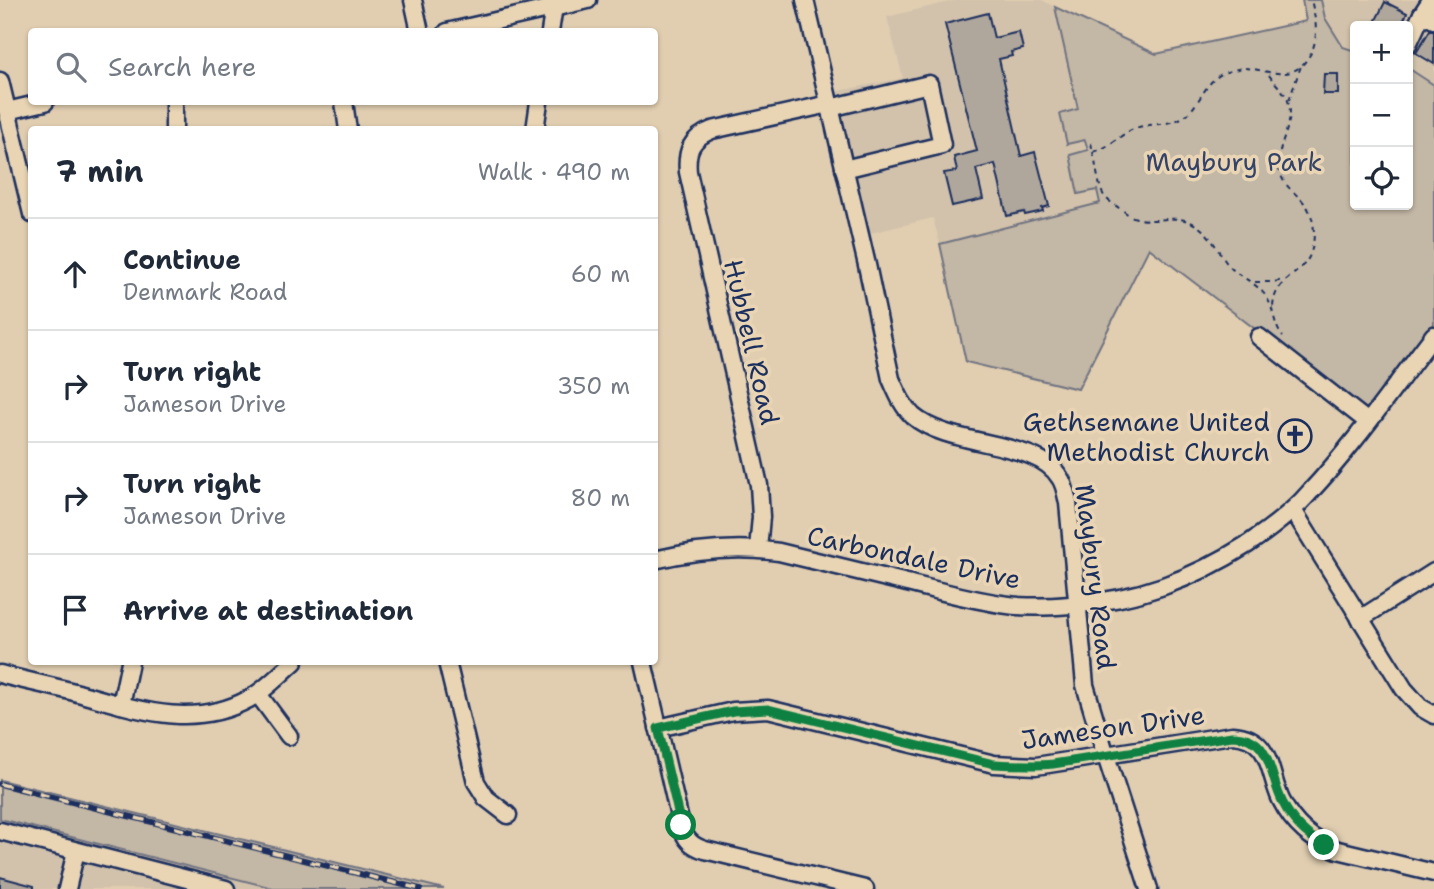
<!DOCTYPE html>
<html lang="en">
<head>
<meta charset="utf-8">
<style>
	:root { --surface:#fff; --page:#f2f2f3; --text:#1f2937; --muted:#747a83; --line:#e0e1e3 }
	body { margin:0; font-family:"Shantell Sans",sans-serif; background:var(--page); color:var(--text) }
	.controls { position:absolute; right:21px; top:21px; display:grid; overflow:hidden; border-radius:7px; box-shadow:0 2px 5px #0004 }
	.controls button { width:63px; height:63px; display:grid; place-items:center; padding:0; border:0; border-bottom:2px solid var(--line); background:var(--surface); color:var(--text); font:35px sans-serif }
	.stop { position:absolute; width:21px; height:21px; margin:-16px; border:5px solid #0b8043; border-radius:50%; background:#fff }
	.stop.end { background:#0b8043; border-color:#fff; box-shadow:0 2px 7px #0008 }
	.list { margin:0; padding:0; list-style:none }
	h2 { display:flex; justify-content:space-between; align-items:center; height:91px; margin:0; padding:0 28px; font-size:30px }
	h2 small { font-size:23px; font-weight:400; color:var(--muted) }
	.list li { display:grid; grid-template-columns:46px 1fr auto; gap:21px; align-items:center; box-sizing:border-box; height:112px; padding:0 28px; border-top:2px solid var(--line) }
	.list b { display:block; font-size:26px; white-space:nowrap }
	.list p { margin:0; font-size:23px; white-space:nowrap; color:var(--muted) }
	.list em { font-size:23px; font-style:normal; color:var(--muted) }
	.icon { flex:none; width:38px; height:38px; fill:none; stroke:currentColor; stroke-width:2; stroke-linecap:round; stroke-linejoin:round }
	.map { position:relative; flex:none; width:1434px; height:889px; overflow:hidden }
	.search { position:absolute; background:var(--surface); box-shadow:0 2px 5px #0004; left:28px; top:28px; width:630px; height:77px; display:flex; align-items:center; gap:18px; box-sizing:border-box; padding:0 24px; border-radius:7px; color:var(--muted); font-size:26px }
	.panel { position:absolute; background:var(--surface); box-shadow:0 2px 5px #0004; left:28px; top:126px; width:630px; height:539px; border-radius:7px }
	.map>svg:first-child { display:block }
</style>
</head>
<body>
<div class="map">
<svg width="1434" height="889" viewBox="0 0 1434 889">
	<rect width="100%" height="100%" fill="#e1ceb1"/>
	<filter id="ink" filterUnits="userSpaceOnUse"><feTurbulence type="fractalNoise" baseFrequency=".0143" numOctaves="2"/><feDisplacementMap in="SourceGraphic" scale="14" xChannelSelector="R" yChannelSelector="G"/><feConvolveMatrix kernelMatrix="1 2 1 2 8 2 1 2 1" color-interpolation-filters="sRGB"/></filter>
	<g filter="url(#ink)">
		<g fill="#d2c2ab">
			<path d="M 957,0 L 1042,0 L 1055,7 L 1100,203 L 940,244 L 933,218 L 867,234 L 834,92 L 903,78 L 887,17 Z"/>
			<path d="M 1321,0 L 1434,0 L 1434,85 L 1408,68 L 1408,26 L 1355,26 L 1355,51 L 1344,47 L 1325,18 Z"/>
			<path d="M 0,819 L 277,889 L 0,889 Z"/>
		</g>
		<g fill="#c3b7a5" stroke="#6f7382" stroke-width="2">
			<path d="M 1302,0 L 1321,0 L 1325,18 L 1343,47 L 1355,51 L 1355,205 L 1408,205 L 1408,68 L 1434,85 L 1434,324 L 1365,413 L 1149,248 L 1078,389 L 966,362 L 940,244 L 1100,203 L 1097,190 L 1078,194 L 1070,155 L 1088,150 L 1085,140 L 1067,144 L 1060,114 L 1078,109 L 1055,7 L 1156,54 L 1306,21 Z"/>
			<path d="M 0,780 L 444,889 L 277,889 L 0,819 Z"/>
		</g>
		<g fill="#b0a79c" stroke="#1b2f5e" stroke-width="2">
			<path d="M 1385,2 L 1407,13 L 1401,26 L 1373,26 Z"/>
			<path d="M 988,13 L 994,38 L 1019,32 L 1023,49 L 1011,52 L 1012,56 L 999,59 L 1021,156 L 1035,152 L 1049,206 L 1042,208 L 1043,211 L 1025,215 L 1024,212 L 1007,216 L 995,164 L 976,169 L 983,199 L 952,206 L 944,173 L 957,171 L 954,157 L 977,151 L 945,24 Z"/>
			<path d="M 1430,30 L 1434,30 L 1434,64 L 1416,53 Z"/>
			<path d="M 1324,74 L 1338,74 L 1338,94 L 1323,94 Z"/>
			<path d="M 0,877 L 34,886 L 34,889 L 0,889 Z"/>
		</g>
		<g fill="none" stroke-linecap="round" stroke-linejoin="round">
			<defs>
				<g id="minor">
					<path d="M 413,0 L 420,32"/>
					<path d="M 805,0 L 867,265 L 891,379 C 897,392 902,406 913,416 C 950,448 1038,439 1060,478 C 1065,485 1066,495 1068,503 L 1085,685 L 1106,756 L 1149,889"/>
					<path d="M 1431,0 L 1422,14 L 1434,20"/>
					<path d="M 447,32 L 588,0"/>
					<path d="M 550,32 L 555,0"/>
					<path d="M 1408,44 L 1422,14"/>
					<path d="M 0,81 L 32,214"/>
					<path d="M 344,102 L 348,130"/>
					<path d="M 830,108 L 929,84 L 942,145 L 844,169"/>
					<path d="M 7,111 L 45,102"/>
					<path d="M 174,130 L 174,102"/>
					<path d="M 535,130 L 539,102"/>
					<path d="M 1259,337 L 1368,422"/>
					<path d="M 1293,510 L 1404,689 L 1420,707 L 1434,715"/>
					<path d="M 758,549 L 761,517 L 759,485 L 688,172 C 686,151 691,138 712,130 L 829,104"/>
					<path d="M 654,560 C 696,550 737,546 779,552 C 820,562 862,572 903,582 C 935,590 968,599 1001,604 C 1024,608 1047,607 1070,605 C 1138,600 1191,580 1248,544 C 1270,529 1292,513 1309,493 C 1355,444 1393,388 1434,335"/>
					<path d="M 1360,619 L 1434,572"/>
					<path d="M 447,662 L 476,782 L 486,798 L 508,815"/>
					<path d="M 643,662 L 681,825 C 685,839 691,846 705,850 L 865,889"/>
					<path d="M 0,674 C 26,681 52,686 78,693 C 136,709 192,730 249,699 C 266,690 280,674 294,662"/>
					<path d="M 258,694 L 289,736"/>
					<path d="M 121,705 L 130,662"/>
					<path d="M 658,728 L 733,711 L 768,709 L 994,764 L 1036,766 L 1232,735 C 1272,737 1268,772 1281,800 C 1293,824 1312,841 1338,850 L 1434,873"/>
					<path d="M 0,831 L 226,889"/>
					<path d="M 67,889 L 76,851"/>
				</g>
			</defs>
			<use href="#minor" stroke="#1b2f5e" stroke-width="21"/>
			<g stroke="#1b2f5e" stroke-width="2" stroke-dasharray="5 5" stroke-linecap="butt">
				<path d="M 1269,75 C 1274,83 1285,91 1288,101 C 1297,125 1271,150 1281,175 C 1285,188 1298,194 1305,204 C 1315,217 1316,237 1311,252 C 1303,277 1274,276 1273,308"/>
				<path d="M 1289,100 L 1301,66"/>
				<path d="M 1091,143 L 1093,152 C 1110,148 1120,134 1136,128 C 1153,122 1172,127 1187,114 C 1201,102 1205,82 1222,74 C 1228,71 1237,69 1243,68 C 1262,68 1284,81 1301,66 C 1321,47 1317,24 1311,0"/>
				<path d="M 1093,152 C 1096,163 1098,185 1103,194 C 1106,200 1114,204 1119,208 C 1124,211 1128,215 1133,217 C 1161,227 1178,207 1205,232 C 1215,242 1220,256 1230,267 C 1242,279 1258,283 1267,298 C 1275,311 1273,325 1283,337"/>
				<path d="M 1255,282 L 1274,282 L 1284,280"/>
			</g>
			<use href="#minor" stroke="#e9d5b4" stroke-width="16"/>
			<defs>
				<path id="rail" d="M 0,784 L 420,889"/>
			</defs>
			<use href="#rail" stroke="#1b2f5e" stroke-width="6"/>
			<use href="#rail" stroke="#e9d5b4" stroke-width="3.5" stroke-dasharray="10" stroke-linecap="butt"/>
		</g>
	</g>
	<g fill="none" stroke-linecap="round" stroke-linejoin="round" filter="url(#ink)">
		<path stroke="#0b8043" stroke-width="9" d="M 681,825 L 658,728 L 733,711 L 768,709 L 994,764 C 1014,765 1033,766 1053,764 L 1232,736 C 1273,736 1268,775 1283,803 C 1292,821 1306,835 1324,845"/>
	</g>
	<defs>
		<symbol id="church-ring" viewBox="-11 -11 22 22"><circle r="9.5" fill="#e9d5b4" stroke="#1b2f5e" stroke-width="1.5"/><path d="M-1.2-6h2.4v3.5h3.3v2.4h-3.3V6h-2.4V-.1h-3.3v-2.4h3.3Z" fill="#1b2f5e"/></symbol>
	</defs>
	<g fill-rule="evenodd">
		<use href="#church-ring" x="1276" y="417" width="38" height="38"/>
	</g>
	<g text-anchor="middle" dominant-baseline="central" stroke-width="7" stroke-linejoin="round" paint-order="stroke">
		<g font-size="26" fill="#344369" stroke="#e9d5b4">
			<text x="1234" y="161">Maybury Park</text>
		</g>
		<g font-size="26" fill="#1b2f5e" stroke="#e9d5b4">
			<text transform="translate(752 342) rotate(77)">Hubbell Road</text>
			<text transform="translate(914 557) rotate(12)">Carbondale Drive</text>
			<text transform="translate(1096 577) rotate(83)">Maybury Road</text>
			<text transform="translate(1113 727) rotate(-8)">Jameson Drive</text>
		</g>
		<g font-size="26" fill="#1b2f5e" stroke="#e9d5b4" text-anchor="end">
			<text x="1270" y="421">Gethsemane United<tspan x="1270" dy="30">Methodist Church</tspan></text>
		</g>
	</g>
</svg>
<div class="controls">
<button>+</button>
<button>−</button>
<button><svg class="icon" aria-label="locate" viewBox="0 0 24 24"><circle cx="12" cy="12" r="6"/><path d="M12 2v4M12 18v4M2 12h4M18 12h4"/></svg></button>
</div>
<div class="stop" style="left:681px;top:825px"></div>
<div class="stop end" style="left:1324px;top:845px"></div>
<div class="search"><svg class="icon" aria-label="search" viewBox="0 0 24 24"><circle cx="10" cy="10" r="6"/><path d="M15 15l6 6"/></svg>Search here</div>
<section class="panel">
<h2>7 min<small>Walk · 490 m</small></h2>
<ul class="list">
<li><svg class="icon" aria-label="ahead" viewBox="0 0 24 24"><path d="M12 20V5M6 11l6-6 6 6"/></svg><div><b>Continue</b><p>Denmark Road</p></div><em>60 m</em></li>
<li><svg class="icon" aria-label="right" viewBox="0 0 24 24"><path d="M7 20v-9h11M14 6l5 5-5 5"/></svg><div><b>Turn right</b><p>Jameson Drive</p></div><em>350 m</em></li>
<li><svg class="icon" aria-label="right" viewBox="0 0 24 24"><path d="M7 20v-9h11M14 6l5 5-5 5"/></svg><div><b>Turn right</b><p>Jameson Drive</p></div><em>80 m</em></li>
<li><svg class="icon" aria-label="arrive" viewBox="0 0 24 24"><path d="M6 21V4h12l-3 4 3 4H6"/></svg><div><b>Arrive at destination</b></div></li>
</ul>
</section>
</div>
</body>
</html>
